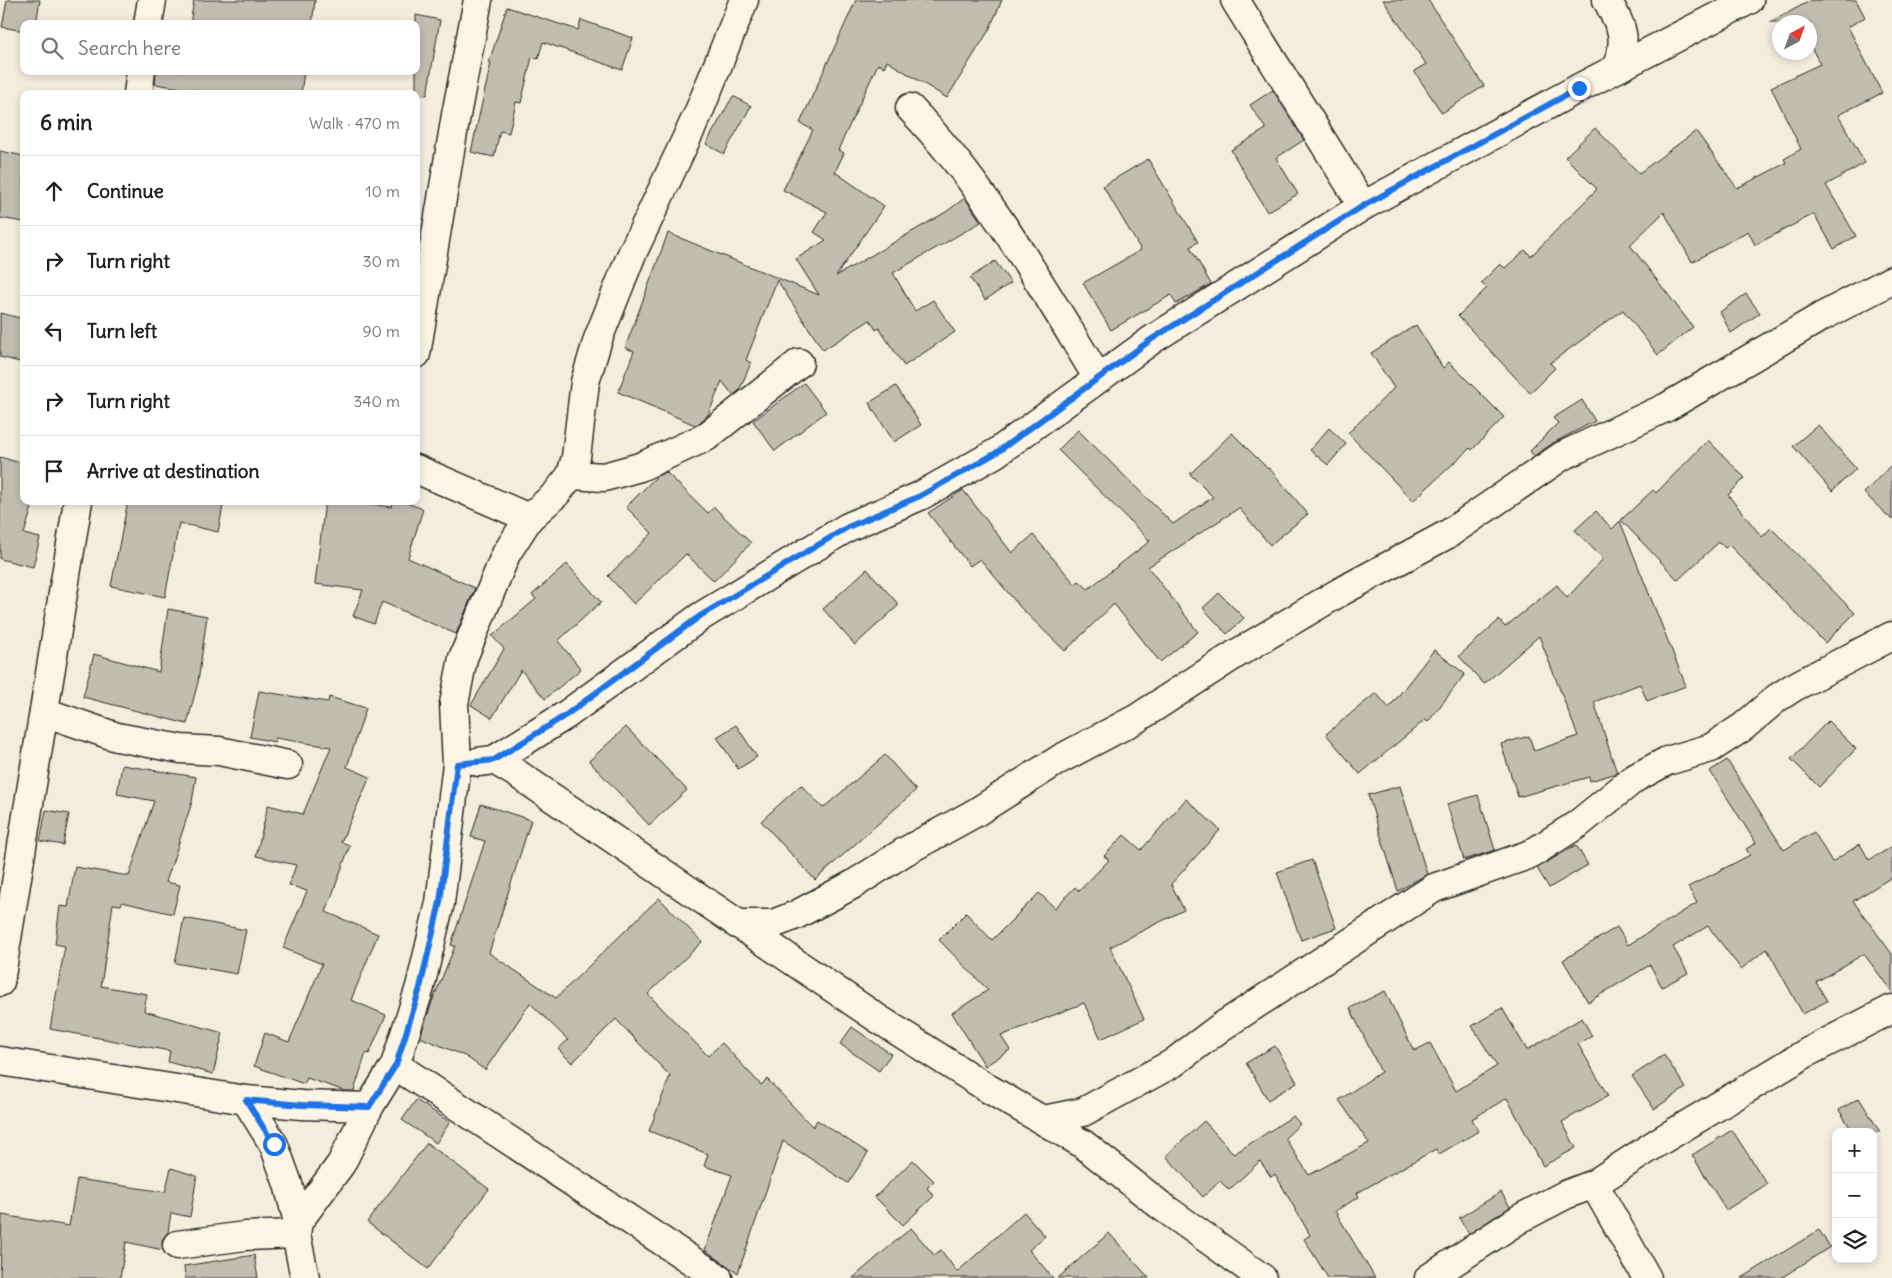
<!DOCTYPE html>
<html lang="en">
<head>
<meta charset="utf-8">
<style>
	:root { --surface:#fff; --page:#f2f2f2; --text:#202124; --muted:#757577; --line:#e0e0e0 }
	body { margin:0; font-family:Delius,sans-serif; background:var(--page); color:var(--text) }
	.controls { position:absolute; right:15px; bottom:15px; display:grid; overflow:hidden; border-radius:10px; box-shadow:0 2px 8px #0003 }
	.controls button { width:45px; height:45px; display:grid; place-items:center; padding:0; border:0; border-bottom:1px solid var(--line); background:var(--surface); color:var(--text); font:25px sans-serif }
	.compass { position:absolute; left:1772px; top:15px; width:45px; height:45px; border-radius:50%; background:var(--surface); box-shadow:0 2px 8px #0003; rotate:41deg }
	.stop { position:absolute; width:15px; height:15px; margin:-11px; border:4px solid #1a73e8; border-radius:50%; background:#fff }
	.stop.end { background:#1a73e8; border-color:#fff; box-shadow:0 1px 5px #0008 }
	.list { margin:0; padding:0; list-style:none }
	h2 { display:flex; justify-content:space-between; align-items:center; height:65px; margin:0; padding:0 20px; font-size:21px }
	h2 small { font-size:16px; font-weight:400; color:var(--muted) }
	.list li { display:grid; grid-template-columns:32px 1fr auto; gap:15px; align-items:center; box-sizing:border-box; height:70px; padding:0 20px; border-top:1px solid var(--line) }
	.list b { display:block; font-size:19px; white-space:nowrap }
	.list em { font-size:16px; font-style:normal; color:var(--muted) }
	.icon { flex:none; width:28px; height:28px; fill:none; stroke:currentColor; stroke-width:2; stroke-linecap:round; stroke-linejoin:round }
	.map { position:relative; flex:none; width:1892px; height:1278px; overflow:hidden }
	.search { position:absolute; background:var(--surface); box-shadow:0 2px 8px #0003; left:20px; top:20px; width:400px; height:55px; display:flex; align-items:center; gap:12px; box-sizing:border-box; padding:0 18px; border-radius:10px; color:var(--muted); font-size:19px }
	.panel { position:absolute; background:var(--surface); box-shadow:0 2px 8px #0003; left:20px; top:90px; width:400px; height:415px; border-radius:10px }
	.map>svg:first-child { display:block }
</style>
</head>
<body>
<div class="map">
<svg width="1892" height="1278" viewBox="0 0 1892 1278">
	<rect width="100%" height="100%" fill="#f4edde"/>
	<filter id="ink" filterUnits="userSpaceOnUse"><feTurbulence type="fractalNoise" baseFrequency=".02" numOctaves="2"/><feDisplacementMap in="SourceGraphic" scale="10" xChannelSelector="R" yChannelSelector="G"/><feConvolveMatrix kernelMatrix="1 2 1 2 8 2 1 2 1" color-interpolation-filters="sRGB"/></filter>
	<g filter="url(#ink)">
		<g fill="#c2bdb1" stroke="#2b2b2b">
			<path d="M 7,0 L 40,0 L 36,24 L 24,24 L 24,31 L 2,27 Z"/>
			<path d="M 194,0 L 315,0 L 312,24 L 190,24 Z"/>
			<path d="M 856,0 L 1002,0 L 989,30 L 947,98 L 887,61 L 884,67 L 878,64 L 838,150 L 844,153 L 835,172 L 884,206 L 836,276 L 946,212 L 965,198 L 981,222 L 893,273 L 915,311 L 933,300 L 955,332 L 904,366 L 879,328 L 876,330 L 870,320 L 823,350 L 777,280 L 746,360 L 751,363 L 739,391 L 733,395 L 722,381 L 708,415 L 698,424 L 695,425 L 618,392 L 634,351 L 625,348 L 668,233 L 819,295 L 796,259 L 826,240 L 814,232 L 827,212 L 783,190 L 813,130 L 800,123 Z"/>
			<path d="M 1383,0 L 1428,0 L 1484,86 L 1442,113 L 1414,71 L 1426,64 Z"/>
			<path d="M 1812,0 L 1856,0 L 1865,17 L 1848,27 L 1882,93 L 1838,115 L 1865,163 L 1826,185 L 1856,236 L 1834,249 L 1814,214 L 1755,245 L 1748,231 L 1692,262 L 1664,212 L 1630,245 L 1693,327 L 1658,355 L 1623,310 L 1550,363 L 1555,368 L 1530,393 L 1458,316 L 1487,288 L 1481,283 L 1500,264 L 1505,268 L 1525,250 L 1531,256 L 1597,189 L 1565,157 L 1595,128 L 1639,173 L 1696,131 L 1737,188 L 1786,163 L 1784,159 L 1801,149 L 1771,87 L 1820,64 L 1810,45 L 1810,22 L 1770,22 Z"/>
			<path d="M 507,7 L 578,30 L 581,20 L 633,38 L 622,70 L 543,42 L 538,59 L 532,57 L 521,103 L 516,102 L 509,133 L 500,131 L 494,157 L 471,152 L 491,63 L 489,62 Z"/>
			<path d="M 416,15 L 440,20 L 427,95 L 416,94 Z"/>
			<path d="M 156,71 L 304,71 L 301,94 L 220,94 L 155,84 Z"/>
			<path d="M 1273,90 L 1304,140 L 1276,158 L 1298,194 L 1267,212 L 1231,150 L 1266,129 L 1250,105 Z"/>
			<path d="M 733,96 L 751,106 L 724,154 L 706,144 Z"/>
			<path d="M 0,151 L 24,156 L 24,222 L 0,218 Z"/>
			<path d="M 1148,159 L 1198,242 L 1190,247 L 1211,284 L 1176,304 L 1171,295 L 1111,330 L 1083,283 L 1141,250 L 1103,186 Z"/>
			<path d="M 995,261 L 1011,283 L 985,300 L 970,278 Z"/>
			<path d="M 1746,294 L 1760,313 L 1731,333 L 1720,312 Z"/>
			<path d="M 0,313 L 24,319 L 24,363 L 0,357 Z"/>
			<path d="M 1416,325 L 1443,368 L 1449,362 L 1504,417 L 1472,450 L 1470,448 L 1413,501 L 1348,433 L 1394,388 L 1371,353 Z"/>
			<path d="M 804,383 L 826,412 L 775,451 L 753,421 Z"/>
			<path d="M 896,386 L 921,425 L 894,442 L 869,403 Z"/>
			<path d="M 1582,400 L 1595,421 L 1553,443 L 1534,456 L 1530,451 L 1558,423 L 1553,418 Z"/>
			<path d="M 1818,425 L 1856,469 L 1832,491 L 1793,446 Z"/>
			<path d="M 1329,428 L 1346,444 L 1328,465 L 1310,450 Z"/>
			<path d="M 1078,430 L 1173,524 L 1213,497 L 1190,474 L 1232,433 L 1268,469 L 1269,468 L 1308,514 L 1270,545 L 1239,508 L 1148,567 L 1198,632 L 1160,662 L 1114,604 L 1065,651 L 1020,607 L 980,559 L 970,566 L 928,513 L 963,490 L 1012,553 L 1033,535 L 1075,584 L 1079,581 L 1088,589 L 1150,541 L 1058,450 Z"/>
			<path d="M 1708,440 L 1745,478 L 1728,495 L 1762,537 L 1771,528 L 1855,613 L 1825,643 L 1729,545 L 1725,548 L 1719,542 L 1678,580 L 1621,520 L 1653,490 L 1656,493 Z"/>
			<path d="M 0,457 L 24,464 L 24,501 L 34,501 L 24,534 L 40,538 L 33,567 L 0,559 Z"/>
			<path d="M 1892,464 L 1892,520 L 1864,493 Z"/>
			<path d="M 666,472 L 708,513 L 714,507 L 751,543 L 714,581 L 686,554 L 634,604 L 608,576 L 652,533 L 626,507 L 657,476 Z"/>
			<path d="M 128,501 L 224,501 L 218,532 L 179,523 L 165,597 L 111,586 Z"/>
			<path d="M 325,501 L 351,501 L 391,507 L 394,501 L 401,501 L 423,509 L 408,558 L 475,588 L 456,634 L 382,602 L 374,624 L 353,616 L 363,590 L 315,584 Z"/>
			<path d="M 1596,511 L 1612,529 L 1620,521 L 1686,686 L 1647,701 L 1640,684 L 1594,702 L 1617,773 L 1590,781 L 1589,777 L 1518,797 L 1501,744 L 1529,736 L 1534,751 L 1578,736 L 1539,636 L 1484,684 L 1459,656 L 1499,620 L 1505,627 L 1557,585 L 1567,598 L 1603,559 L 1575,530 Z"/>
			<path d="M 567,564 L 601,602 L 558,641 L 581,669 L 545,699 L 521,670 L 492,718 L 471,705 L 504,649 L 492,636 L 536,599 L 532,595 Z"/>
			<path d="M 867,569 L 899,605 L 855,645 L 823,609 Z"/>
			<path d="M 1219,593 L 1244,618 L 1227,634 L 1203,608 Z"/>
			<path d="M 168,609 L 207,616 L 198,682 L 187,724 L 83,697 L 94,654 L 159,672 Z"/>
			<path d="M 1434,650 L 1465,674 L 1428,722 L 1425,720 L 1360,774 L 1326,734 L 1376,693 L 1389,708 Z"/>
			<path d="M 259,691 L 328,702 L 329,697 L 366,708 L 347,767 L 370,777 L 341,842 L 350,845 L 326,912 L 378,934 L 351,1000 L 386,1015 L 369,1054 L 366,1053 L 354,1091 L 345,1091 L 307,1078 L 304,1084 L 254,1066 L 265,1033 L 289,1042 L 322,964 L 283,948 L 307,891 L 289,885 L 296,865 L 256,856 L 268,805 L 303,814 L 331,747 L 275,738 L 275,742 L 250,737 Z"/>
			<path d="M 1828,721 L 1856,749 L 1819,787 L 1791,759 Z"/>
			<path d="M 736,725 L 757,757 L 738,769 L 717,737 Z"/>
			<path d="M 626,727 L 687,790 L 649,825 L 589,761 Z"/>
			<path d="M 885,755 L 916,790 L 815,880 L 761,821 L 801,785 L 823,808 Z"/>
			<path d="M 1727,760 L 1784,850 L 1814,832 L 1832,862 L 1860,844 L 1869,860 L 1892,847 L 1892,877 L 1853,901 L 1892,954 L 1892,992 L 1864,954 L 1816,982 L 1827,1001 L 1803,1014 L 1767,949 L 1741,969 L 1708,926 L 1673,947 L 1688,973 L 1662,987 L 1650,965 L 1588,1002 L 1563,960 L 1617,927 L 1628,945 L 1697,903 L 1688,887 L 1750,855 L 1746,849 L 1756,843 L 1710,771 Z"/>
			<path d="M 122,765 L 196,777 L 192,802 L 166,882 L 180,885 L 173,914 L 122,902 L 121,905 L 113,904 L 101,986 L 147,994 L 144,1011 L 223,1033 L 213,1074 L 168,1062 L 170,1051 L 50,1029 L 65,946 L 55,944 L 60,906 L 68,907 L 75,867 L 129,876 L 154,801 L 117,794 Z"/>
			<path d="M 1400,786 L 1427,874 L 1398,891 L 1368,795 Z"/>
			<path d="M 1478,795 L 1495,850 L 1464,860 L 1447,804 Z"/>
			<path d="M 1186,799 L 1220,830 L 1171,884 L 1184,910 L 1110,947 L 1144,1019 L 1101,1039 L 1084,1003 L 1001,1036 L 1010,1050 L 985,1066 L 952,1013 L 988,990 L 939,940 L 966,913 L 992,940 L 1039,893 L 1055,908 L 1075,887 L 1079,891 L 1109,860 L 1104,856 L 1124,835 L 1141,850 Z"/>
			<path d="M 481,804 L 531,820 L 489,953 L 556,998 L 659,898 L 702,942 L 648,994 L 708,1056 L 722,1043 L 761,1085 L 767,1079 L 813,1127 L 817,1120 L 868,1153 L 848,1183 L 783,1141 L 738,1273 L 705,1250 L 732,1175 L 704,1166 L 708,1154 L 649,1131 L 670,1076 L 616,1019 L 572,1063 L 558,1049 L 568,1040 L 530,1003 L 485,1070 L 465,1056 L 420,1037 L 432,1002 L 455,946 L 451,945 L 485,841 L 471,837 Z"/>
			<path d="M 46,810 L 69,814 L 63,845 L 40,841 Z"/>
			<path d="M 1576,845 L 1588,865 L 1549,888 L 1537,868 Z"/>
			<path d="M 1312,860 L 1336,928 L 1301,940 L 1277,872 Z"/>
			<path d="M 184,918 L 246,930 L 237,974 L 175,963 Z"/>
			<path d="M 1385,991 L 1414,1051 L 1430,1043 L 1456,1091 L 1497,1066 L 1472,1026 L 1502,1008 L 1527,1050 L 1582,1018 L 1592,1036 L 1578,1044 L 1608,1096 L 1562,1122 L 1576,1148 L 1543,1166 L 1507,1098 L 1472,1119 L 1479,1131 L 1439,1154 L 1436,1149 L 1357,1193 L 1359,1197 L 1335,1211 L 1375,1278 L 1328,1278 L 1304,1239 L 1310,1235 L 1275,1174 L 1271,1177 L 1260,1161 L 1229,1190 L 1220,1181 L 1203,1197 L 1166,1156 L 1204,1121 L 1234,1154 L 1293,1116 L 1300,1124 L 1285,1138 L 1309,1175 L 1369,1143 L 1339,1100 L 1381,1072 L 1350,1008 Z"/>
			<path d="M 852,1027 L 891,1054 L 879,1071 L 840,1044 Z"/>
			<path d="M 1275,1046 L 1297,1082 L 1268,1100 L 1246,1063 Z"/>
			<path d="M 1664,1055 L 1686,1088 L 1654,1109 L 1632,1076 Z"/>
			<path d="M 1859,1098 L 1880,1132 L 1853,1132 L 1839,1110 Z"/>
			<path d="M 416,1100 L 450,1122 L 436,1143 L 402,1120 Z"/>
			<path d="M 1732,1130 L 1767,1184 L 1726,1210 L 1692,1155 Z"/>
			<path d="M 427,1143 L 489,1189 L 428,1269 L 367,1222 Z"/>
			<path d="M 913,1160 L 934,1181 L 927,1188 L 934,1196 L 903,1225 L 875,1197 Z"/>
			<path d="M 171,1168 L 197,1176 L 190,1217 L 171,1213 L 168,1232 L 162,1240 L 163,1250 L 126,1242 L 120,1278 L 0,1278 L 2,1215 L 69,1226 L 77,1179 L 165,1192 Z"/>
			<path d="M 1501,1192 L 1510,1207 L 1469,1234 L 1459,1218 Z"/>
			<path d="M 1024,1212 L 1045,1236 L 1029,1250 L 1053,1278 L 853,1278 L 911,1228 L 934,1255 L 941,1250 L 957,1272 Z"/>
			<path d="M 1819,1230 L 1830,1247 L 1781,1278 L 1742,1278 Z"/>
			<path d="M 1109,1233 L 1149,1278 L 1058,1278 Z"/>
			<path d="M 254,1255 L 258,1278 L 185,1278 L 184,1266 Z"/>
		</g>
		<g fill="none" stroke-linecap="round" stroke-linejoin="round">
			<defs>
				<g id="minor">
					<path d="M 1235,0 L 1363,206"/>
					<path d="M 1607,0 C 1623,30 1627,34 1618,68"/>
					<path d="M 148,24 L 152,0"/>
					<path d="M 138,94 L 141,71"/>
					<path d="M 910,108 C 986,187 1041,285 1098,378"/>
					<path d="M 416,354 L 456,115 L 478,0"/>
					<path d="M 416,469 L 529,518"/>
					<path d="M 571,475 L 604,477 L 640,467 L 706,437 L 799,363"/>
					<path d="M 44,712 L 117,737 L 181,749 L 219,751 L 288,765"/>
					<path d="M 494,760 L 566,715 L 700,617 L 848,527 L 920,496 L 996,453 L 1153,339 L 1363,206 L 1579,88 L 1749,0"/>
					<path d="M 478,762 L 494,760 L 516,773 L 877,1018 L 989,1089 L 1083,1144 L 1160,1205 L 1262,1278"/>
					<path d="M 737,924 L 773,924 L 796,915 L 854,884 L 904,852 L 975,813 L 1060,759 L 1136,719 L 1236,654 L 1340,592 L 1448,534 L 1562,456 L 1667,407 L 1821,317 L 1892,280"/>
					<path d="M 0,982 L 78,501"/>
					<path d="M 0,1061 L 246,1100 L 302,1105 L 369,1107"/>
					<path d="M 395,1065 L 718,1278"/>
					<path d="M 246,1100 L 274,1145 L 288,1184 L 298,1222"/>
					<path d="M 1044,1120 L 1083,1112 L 1173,1063 L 1221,1027 L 1434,888 L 1531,854 L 1578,824 L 1635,778 L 1667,761 L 1711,748 L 1743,727 L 1777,698 L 1794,687 L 1892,636"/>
					<path d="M 1594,1184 L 1647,1278"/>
					<path d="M 177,1245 L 245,1236 L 296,1234"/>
					<path d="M 305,1278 L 296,1234 L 298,1222 L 341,1164 L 369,1107 L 395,1065 L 420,987 L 440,903 L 457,764 L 454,704 L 463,658 L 506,554 L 529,518 L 556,494 L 571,475 L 576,457 L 585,382 L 598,339 L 631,256 L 698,114 L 744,0"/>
					<path d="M 1429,1278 L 1521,1218 L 1565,1195 L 1594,1184 L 1660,1141 L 1808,1052 L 1892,1009"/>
				</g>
			</defs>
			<use href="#minor" stroke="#2b2b2b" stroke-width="31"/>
			<use href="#minor" stroke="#fcf5e5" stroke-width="28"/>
		</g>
	</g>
	<g fill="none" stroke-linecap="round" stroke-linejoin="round" filter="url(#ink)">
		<path stroke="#1a73e8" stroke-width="6" d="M 274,1144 L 246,1100 L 302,1105 L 369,1107 L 396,1065 L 420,988 L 440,902 L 457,764 L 494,760 L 566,715 L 700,616 L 848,527 L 920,496 L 996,453 L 1152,339 L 1363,206 L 1579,88"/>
	</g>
</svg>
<div class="controls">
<button>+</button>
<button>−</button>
<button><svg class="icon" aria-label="layers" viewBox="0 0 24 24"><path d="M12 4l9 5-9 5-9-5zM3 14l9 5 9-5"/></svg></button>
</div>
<svg class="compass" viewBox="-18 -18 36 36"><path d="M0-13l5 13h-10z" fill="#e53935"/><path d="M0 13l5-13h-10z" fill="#757577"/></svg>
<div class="stop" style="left:274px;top:1144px"></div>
<div class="stop end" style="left:1579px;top:88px"></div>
<div class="search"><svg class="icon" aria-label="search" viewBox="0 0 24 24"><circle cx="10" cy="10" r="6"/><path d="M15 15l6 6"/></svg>Search here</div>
<section class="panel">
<h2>6 min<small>Walk · 470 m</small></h2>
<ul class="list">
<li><svg class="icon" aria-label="ahead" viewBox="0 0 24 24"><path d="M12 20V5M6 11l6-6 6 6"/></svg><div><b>Continue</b></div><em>10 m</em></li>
<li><svg class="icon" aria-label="right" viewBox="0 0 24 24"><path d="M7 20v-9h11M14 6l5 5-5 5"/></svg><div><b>Turn right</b></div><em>30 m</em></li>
<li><svg class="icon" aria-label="left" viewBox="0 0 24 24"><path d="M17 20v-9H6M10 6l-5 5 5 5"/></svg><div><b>Turn left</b></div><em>90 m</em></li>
<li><svg class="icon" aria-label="right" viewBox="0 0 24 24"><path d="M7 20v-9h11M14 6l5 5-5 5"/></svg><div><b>Turn right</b></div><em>340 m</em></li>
<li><svg class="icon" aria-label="arrive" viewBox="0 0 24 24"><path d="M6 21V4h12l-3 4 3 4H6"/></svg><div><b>Arrive at destination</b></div></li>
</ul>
</section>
</div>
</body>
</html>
